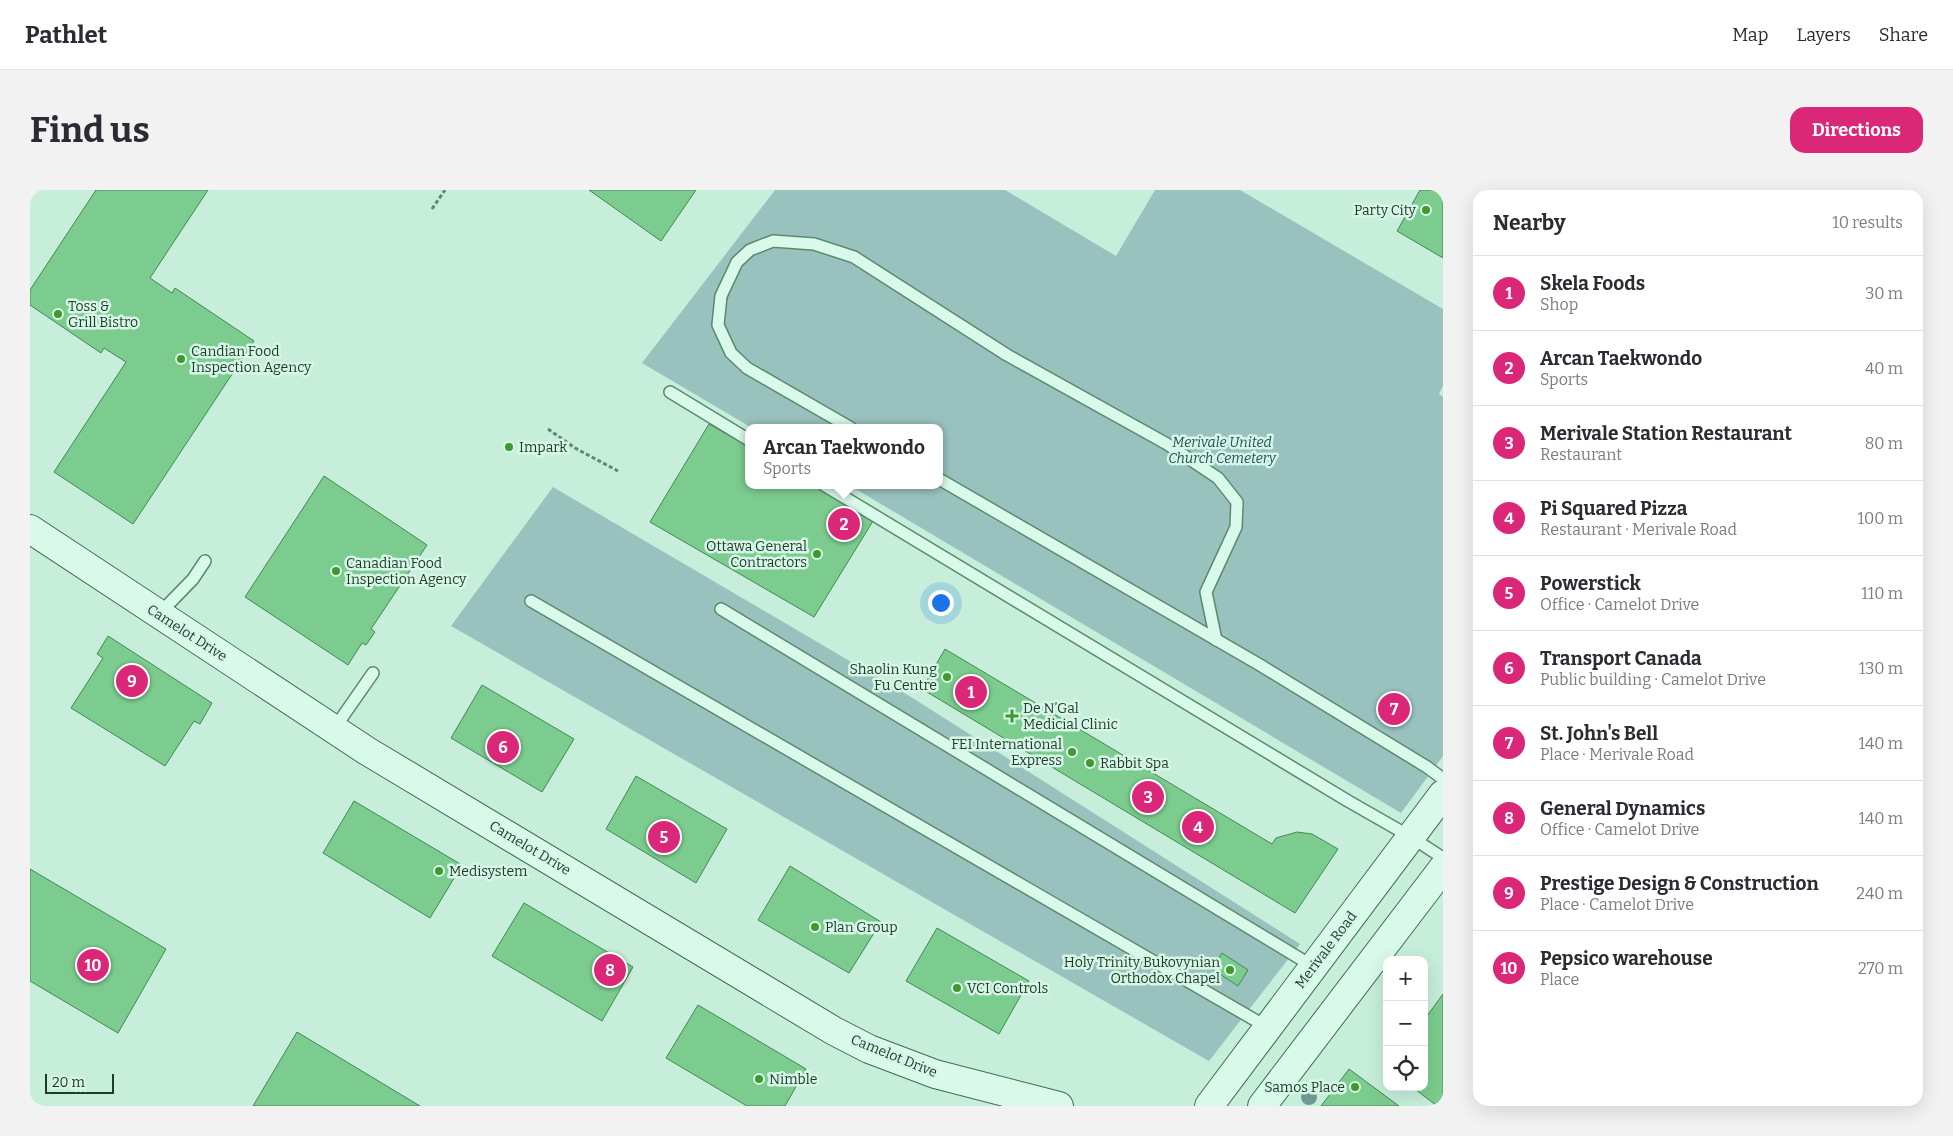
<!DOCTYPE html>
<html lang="en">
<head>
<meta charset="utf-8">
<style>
	:root { --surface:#fff; --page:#f2f2f3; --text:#2b2b33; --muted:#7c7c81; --line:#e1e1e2; --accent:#db2777 }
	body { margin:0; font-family:Bitter,serif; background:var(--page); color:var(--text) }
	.controls { position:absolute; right:15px; bottom:15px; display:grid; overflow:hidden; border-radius:10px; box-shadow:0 5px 20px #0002 }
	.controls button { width:45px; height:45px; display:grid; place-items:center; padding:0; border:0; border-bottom:1px solid var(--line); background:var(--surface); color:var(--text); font:25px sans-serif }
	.scale { position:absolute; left:15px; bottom:12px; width:69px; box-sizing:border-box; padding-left:5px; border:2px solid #1f3a27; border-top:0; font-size:14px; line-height:18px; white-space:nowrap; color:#1f3a27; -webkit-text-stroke:4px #d6f6e7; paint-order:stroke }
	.you { position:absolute; left:910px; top:412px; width:18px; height:18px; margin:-12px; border:4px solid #fff; border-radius:50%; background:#1a73e8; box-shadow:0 0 0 8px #1a73e833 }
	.badge { display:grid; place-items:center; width:32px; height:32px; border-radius:50%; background:var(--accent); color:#fff; font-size:16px; font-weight:700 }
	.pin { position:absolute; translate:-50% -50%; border:2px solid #fff; box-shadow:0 1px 5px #0006 }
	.popup { position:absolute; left:715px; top:234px; width:198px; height:65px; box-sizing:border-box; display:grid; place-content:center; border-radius:10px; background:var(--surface); filter:drop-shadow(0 1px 4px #0005); font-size:16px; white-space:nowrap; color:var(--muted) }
	.popup b { font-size:19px; color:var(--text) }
	.popup::after { content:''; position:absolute; left:50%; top:100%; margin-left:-10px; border:10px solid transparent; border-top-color:var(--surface) }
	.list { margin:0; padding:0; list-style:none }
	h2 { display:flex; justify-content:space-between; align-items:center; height:65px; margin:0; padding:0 20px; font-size:21px }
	h2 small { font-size:16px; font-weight:400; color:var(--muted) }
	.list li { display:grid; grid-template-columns:32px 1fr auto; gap:15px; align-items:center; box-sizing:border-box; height:75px; padding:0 20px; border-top:1px solid var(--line) }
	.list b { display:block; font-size:19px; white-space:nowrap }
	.list p { margin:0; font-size:16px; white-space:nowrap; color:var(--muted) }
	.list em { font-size:16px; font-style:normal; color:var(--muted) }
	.icon { flex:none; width:28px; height:28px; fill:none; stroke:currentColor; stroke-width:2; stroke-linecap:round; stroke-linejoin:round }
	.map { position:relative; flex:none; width:1413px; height:916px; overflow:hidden; border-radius:15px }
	header { display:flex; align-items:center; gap:30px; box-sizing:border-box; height:70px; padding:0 25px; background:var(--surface); border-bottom:1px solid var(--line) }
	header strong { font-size:24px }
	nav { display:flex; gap:28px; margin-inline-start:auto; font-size:18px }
	.intro { display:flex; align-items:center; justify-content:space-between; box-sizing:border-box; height:120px; padding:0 30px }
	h1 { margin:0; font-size:35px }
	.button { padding:12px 22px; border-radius:15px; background:var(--accent); color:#fff; font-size:18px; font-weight:700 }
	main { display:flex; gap:30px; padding:0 30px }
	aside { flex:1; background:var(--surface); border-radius:15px; box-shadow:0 5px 20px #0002 }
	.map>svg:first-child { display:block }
</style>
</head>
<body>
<header>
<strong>Pathlet</strong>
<nav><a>Map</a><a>Layers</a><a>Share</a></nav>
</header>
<div class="intro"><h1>Find us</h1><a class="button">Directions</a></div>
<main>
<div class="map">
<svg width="1413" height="916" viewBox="0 0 1413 916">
	<rect width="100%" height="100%" fill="#c6eedb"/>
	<g fill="#99c2bf">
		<path d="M 745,0 L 975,0 L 1086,66 L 1125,0 L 1210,0 L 1413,119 L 1413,196 L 1409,204 L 1413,207 L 1413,566 L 1371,623 L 819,295 L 909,295 L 909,238 L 722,238 L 612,173 Z"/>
		<path d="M 523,297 L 881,507 L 1270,754 L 1179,871 L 421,436 Z"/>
	</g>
	<g fill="#7ccc8f" stroke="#418951">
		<path d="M 66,0 L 178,0 L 120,88 L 142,103 L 145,98 L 224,151 L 103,334 L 24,282 L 96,172 L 74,158 L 71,163 L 0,115 L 0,100 Z"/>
		<path d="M 559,0 L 666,0 L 631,51 Z"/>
		<path d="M 1390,0 L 1413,0 L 1413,68 L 1367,41 Z"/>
		<path d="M 679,234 L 719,257 L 719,295 L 783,295 L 843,331 L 784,427 L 620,332 Z"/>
		<path d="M 294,286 L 397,355 L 341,439 L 345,442 L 336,455 L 332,453 L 318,475 L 215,407 Z"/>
		<path d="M 78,446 L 182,513 L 170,534 L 164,531 L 135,576 L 41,518 L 73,468 L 67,464 Z"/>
		<path d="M 915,459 L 1242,654 L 1246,648 L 1267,642 L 1282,644 L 1308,659 L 1265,723 L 892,499 Z"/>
		<path d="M 452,495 L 544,549 L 512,602 L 421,548 Z"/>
		<path d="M 606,586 L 697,639 L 666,693 L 576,639 Z"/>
		<path d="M 324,611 L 432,675 L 400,728 L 293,663 Z"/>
		<path d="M 760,676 L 851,732 L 819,783 L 728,730 Z"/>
		<path d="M 0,679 L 136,759 L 88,843 L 0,791 Z"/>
		<path d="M 494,713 L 603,777 L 572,831 L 462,766 Z"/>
		<path d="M 907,738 L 999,791 L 969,844 L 876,791 Z"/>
		<path d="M 1192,763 L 1218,780 L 1208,796 L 1182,779 Z"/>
		<path d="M 1413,804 L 1413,916 L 1407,916 L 1382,897 L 1394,897 L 1394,830 Z"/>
		<path d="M 668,815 L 776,879 L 755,916 L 717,916 L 636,868 Z"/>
		<path d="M 267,842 L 390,916 L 223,916 Z"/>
		<path d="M 1319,879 L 1369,916 L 1291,916 Z"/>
	</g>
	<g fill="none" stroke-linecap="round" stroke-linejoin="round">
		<defs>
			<g id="lane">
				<path d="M 640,202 L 719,250"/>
				<path d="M 821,238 L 717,178 L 701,163 L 688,135 L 691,106 L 707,72 L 720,60 L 743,51 L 784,54 L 824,67 L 977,165 L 1137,254 L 1188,288 L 1207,312 L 1206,337 L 1176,402 L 1186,450"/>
				<path d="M 909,289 L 1230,475 L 1397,577 L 1413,589"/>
				<path d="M 794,295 L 1318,611 L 1381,647 L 1413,668"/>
				<path d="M 501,411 L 1237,837"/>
				<path d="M 691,419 L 1284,777"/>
				<path d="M 129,424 L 163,389 L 175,371"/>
				<path d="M 304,539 L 343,483"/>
			</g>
			<g id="secondary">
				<path d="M 0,339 L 337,561 L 804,841 L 839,859 L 905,884 L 1029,916"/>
				<path d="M 1179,916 L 1413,604"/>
				<path d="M 1232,916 L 1413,678"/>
			</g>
		</defs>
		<use href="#lane" stroke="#5c8a6c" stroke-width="14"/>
		<use href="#secondary" stroke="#3f6c4d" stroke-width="30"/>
		<g stroke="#5c8a6c" stroke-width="3" stroke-dasharray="4 2.5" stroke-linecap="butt">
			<path d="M 402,19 L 415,0"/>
			<path d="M 518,239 L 545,258 L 588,281"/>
		</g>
		<use href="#lane" stroke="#d9f9ea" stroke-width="11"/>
		<use href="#secondary" stroke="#d9f9ea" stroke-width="28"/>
	</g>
	<circle fill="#6e9992" cx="1279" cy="907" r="8"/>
	<g fill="#40992c" stroke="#d6f6e7" stroke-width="2">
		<circle cx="1396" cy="20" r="5"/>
		<circle cx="28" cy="124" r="5"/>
		<circle cx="151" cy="169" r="5"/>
		<circle cx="479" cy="257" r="5"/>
		<circle cx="787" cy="364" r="5"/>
		<circle cx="306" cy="381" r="5"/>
		<circle cx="917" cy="487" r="5"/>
		<path d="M979.5 518.5h5v5h5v5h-5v5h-5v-5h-5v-5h5z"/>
		<circle cx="1042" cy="562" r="5"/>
		<circle cx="1060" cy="573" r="5"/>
		<circle cx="409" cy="681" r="5"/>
		<circle cx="785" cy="737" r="5"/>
		<circle cx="1200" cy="780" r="5"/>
		<circle cx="927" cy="798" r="5"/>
		<circle cx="729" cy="889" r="5"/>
		<circle cx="1325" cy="897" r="5"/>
	</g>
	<g text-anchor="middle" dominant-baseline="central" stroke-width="5" stroke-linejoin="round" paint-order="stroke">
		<g font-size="14" fill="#1f3a27" stroke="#d6f6e7" text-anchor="start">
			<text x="1386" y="20" text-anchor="end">Party City</text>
			<text x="38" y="116">Toss &amp;<tspan x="38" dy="16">Grill Bistro</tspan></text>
			<text x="161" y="161">Candian Food<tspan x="161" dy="16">Inspection Agency</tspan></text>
			<text x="489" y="257">Impark</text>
			<text x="777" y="356" text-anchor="end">Ottawa General<tspan x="777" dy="16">Contractors</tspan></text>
			<text x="316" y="373">Canadian Food<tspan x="316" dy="16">Inspection Agency</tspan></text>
			<text x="907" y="479" text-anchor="end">Shaolin Kung<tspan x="907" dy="16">Fu Centre</tspan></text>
			<text x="993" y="518">De N’Gal<tspan x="993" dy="16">Medicial Clinic</tspan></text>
			<text x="1032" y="554" text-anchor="end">FEI International<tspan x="1032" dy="16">Express</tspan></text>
			<text x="1070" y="573">Rabbit Spa</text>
			<text x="419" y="681">Medisystem</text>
			<text x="795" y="737">Plan Group</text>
			<text x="1190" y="772" text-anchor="end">Holy Trinity Bukovynian<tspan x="1190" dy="16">Orthodox Chapel</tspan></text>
			<text x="937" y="798">VCI Controls</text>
			<text x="739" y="889">Nimble</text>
			<text x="1315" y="897" text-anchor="end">Samos Place</text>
		</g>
		<g font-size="14" font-style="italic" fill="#265356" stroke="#d6f6e7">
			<text x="1192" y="252">Merivale United<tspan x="1192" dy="16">Church Cemetery</tspan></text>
		</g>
		<g font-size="14" fill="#1f3a27" stroke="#d6f6e7">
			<text transform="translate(157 443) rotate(33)">Camelot Drive</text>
			<text transform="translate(500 658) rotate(31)">Camelot Drive</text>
			<text transform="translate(1296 760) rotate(-53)">Merivale Road</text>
			<text transform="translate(864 866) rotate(22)">Camelot Drive</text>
		</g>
	</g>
</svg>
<div class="controls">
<button>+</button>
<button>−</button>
<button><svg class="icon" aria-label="locate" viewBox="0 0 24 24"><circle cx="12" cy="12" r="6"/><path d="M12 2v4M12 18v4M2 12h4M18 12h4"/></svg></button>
</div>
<div class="scale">20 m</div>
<div class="you"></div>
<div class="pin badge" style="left:941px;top:502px">1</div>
<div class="pin badge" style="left:814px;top:334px">2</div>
<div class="popup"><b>Arcan Taekwondo</b>Sports</div>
<div class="pin badge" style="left:1118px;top:607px">3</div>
<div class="pin badge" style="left:1168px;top:637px">4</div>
<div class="pin badge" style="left:634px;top:647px">5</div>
<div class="pin badge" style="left:473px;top:557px">6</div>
<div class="pin badge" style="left:1364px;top:519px">7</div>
<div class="pin badge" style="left:580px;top:780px">8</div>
<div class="pin badge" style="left:102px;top:491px">9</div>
<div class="pin badge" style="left:63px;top:775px">10</div>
</div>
<aside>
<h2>Nearby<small>10 results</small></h2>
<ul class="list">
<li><span class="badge">1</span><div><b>Skela Foods</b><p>Shop</p></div><em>30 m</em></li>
<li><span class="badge">2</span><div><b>Arcan Taekwondo</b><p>Sports</p></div><em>40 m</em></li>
<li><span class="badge">3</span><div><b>Merivale Station Restaurant</b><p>Restaurant</p></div><em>80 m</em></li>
<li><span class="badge">4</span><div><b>Pi Squared Pizza</b><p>Restaurant · Merivale Road</p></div><em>100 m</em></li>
<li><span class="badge">5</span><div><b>Powerstick</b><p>Office · Camelot Drive</p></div><em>110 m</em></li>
<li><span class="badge">6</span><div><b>Transport Canada</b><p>Public building · Camelot Drive</p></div><em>130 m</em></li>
<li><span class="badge">7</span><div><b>St. John's Bell</b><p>Place · Merivale Road</p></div><em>140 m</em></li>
<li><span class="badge">8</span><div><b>General Dynamics</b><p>Office · Camelot Drive</p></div><em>140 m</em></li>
<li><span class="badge">9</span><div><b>Prestige Design &amp; Construction</b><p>Place · Camelot Drive</p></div><em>240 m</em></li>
<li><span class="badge">10</span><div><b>Pepsico warehouse</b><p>Place</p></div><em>270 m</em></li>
</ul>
</aside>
</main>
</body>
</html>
